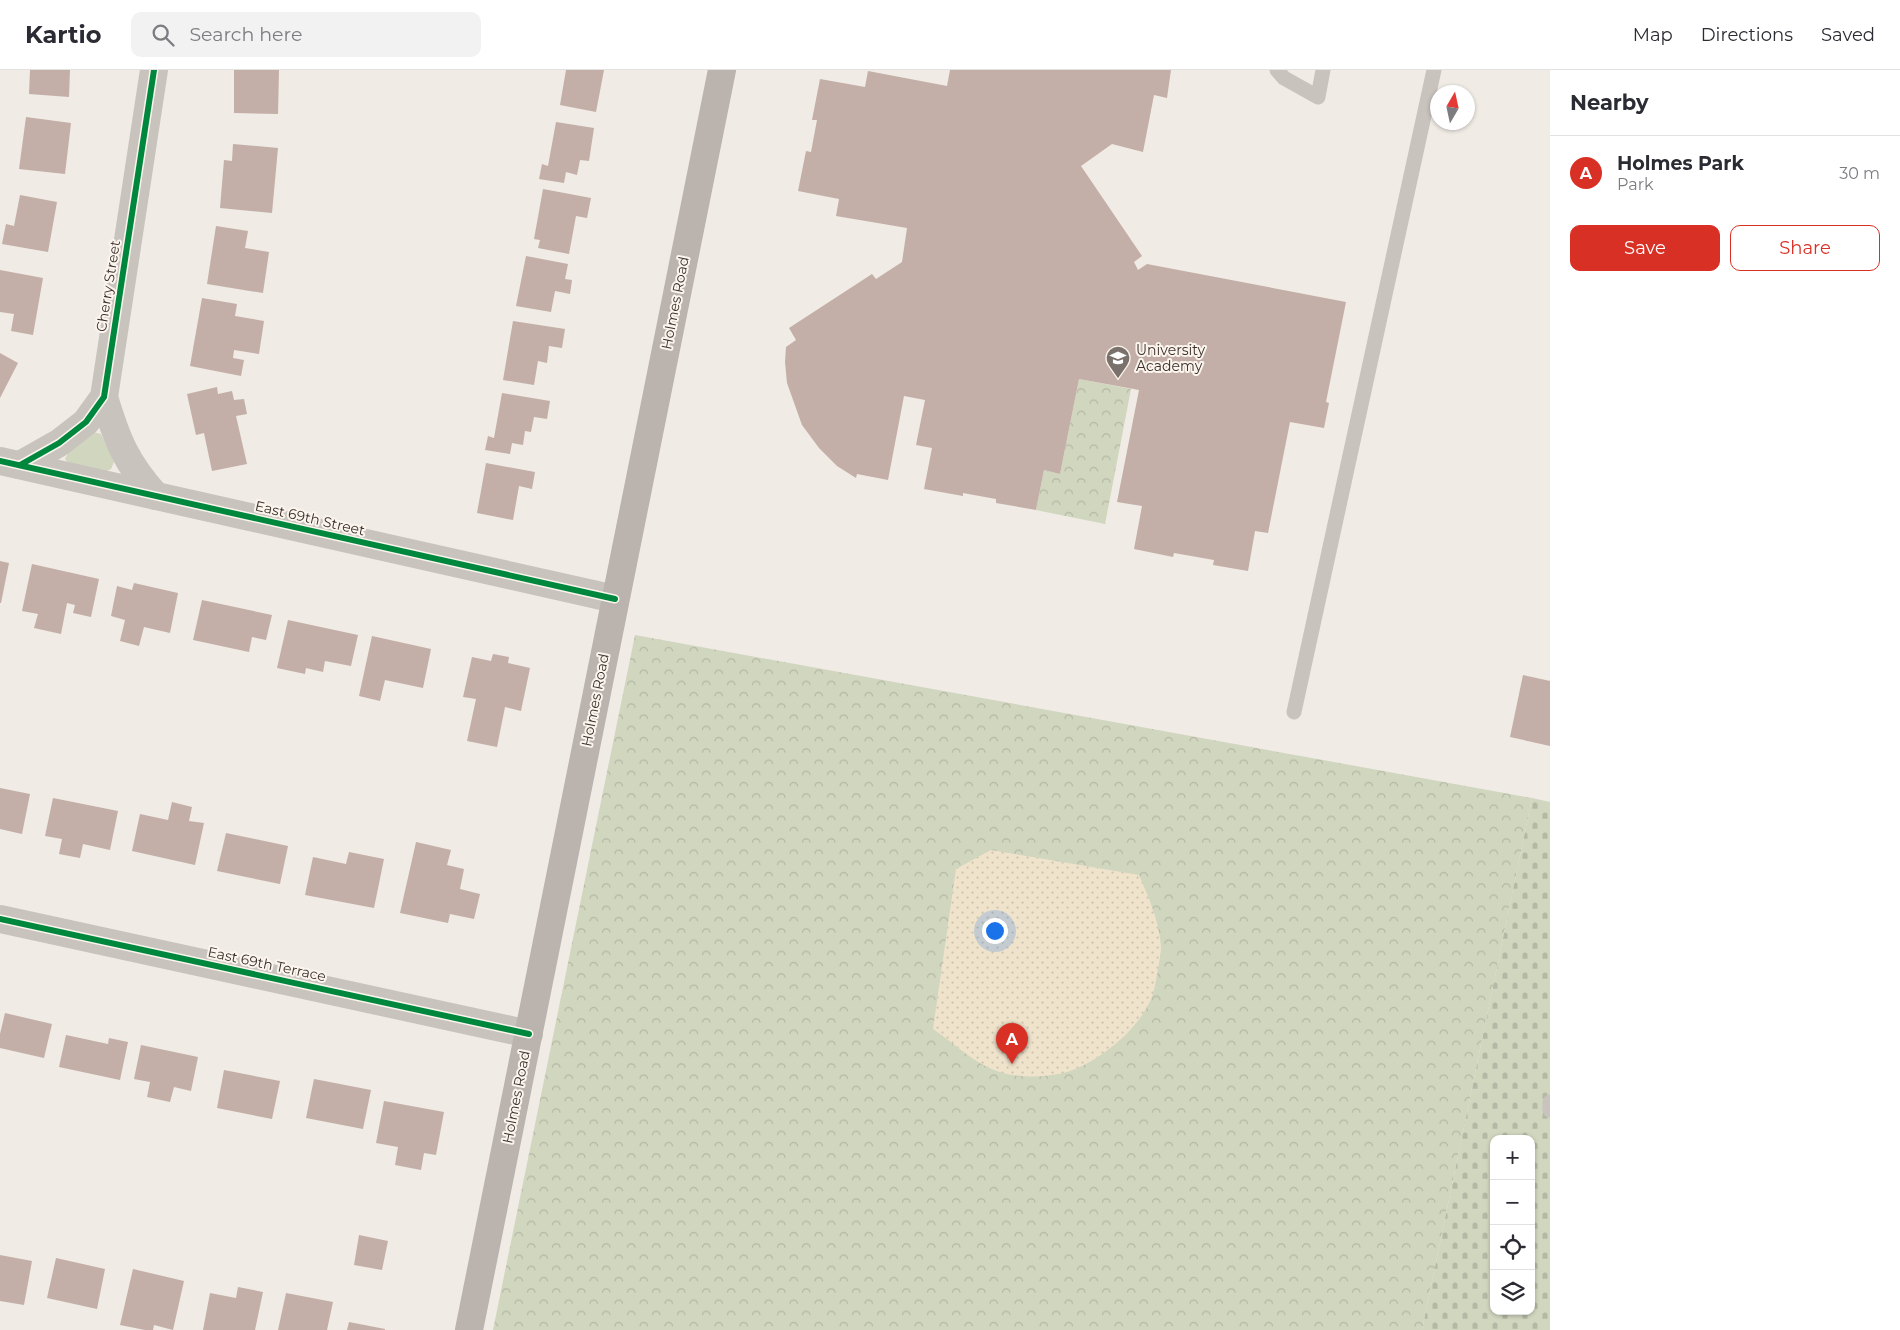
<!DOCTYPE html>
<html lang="en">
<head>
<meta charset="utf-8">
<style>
	:root { --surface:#fff; --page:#f2f2f3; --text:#2b2b33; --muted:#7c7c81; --line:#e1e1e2; --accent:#d93025 }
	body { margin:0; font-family:Montserrat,sans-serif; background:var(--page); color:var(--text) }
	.controls { position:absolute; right:15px; bottom:15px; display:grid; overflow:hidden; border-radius:10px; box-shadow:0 1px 4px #0004 }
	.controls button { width:45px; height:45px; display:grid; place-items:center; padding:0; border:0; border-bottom:1px solid var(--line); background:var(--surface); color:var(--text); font:25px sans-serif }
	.compass { position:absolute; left:1430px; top:15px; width:45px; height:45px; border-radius:50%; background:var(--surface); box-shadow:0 1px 4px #0004; rotate:9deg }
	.you { position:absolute; left:994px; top:860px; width:18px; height:18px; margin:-12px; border:4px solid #fff; border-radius:50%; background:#1a73e8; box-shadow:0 0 0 8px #1a73e833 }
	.badge { display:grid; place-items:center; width:32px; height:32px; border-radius:50%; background:var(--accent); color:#fff; font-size:16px; font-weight:700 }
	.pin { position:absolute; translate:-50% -41px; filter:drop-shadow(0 1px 2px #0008) }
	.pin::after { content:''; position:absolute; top:26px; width:18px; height:15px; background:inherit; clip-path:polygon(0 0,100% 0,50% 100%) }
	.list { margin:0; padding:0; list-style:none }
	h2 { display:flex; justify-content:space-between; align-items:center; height:65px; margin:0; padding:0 20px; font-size:21px }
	h2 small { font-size:16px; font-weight:400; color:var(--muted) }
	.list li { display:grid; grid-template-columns:32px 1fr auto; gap:15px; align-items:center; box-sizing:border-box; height:75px; padding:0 20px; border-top:1px solid var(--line) }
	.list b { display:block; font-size:19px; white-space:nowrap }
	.list p { margin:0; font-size:16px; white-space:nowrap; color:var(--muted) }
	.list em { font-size:16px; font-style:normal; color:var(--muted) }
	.actions { display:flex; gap:10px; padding:15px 20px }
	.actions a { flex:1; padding:11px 0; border:1px solid var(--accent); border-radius:10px; text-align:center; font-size:18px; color:var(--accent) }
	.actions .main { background:var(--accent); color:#fff }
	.icon { flex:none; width:28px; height:28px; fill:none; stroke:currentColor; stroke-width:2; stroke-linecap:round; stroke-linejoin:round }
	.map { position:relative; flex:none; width:1550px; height:1260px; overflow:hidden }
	header { display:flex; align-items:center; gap:30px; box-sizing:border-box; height:70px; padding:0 25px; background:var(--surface); border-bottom:1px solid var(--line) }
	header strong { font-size:24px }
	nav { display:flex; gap:28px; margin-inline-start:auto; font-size:18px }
	.search { width:350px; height:45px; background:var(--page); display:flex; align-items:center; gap:12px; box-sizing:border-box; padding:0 18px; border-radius:10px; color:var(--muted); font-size:19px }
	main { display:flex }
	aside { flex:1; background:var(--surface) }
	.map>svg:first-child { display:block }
</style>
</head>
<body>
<header>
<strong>Kartio</strong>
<div class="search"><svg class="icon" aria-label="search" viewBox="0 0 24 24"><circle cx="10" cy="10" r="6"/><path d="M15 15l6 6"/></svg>Search here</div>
<nav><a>Map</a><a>Directions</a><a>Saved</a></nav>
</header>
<main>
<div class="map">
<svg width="1550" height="1260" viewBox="0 0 1550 1260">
	<defs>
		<pattern id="forest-crowns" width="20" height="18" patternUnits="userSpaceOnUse" patternTransform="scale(1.25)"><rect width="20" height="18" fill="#d1d6bf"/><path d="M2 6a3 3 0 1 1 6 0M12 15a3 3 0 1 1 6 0" fill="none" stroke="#b4b8a4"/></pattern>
		<pattern id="sand-dots" width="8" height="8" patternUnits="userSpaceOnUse" patternTransform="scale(1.25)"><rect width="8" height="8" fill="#efe3cc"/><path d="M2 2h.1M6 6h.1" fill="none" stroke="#cec3af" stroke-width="1.8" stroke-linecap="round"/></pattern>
		<pattern id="cemetery-stones" width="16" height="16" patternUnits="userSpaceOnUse" patternTransform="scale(1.25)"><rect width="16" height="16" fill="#d1d6bf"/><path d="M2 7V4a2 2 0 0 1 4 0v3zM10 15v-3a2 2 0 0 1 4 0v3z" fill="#b4b8a4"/></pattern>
	</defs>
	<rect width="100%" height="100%" fill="#f0ebe5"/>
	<path fill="#d1d6bf" d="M 93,362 L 101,364 L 114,392 L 111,399 L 105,402 L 71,396 L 65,389 L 69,381 Z"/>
	<g fill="url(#forest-crowns)">
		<path d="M 1079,309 L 1131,319 L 1105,454 L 1036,440 L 1044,400 L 1060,404 Z"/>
		<path d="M 635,565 L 1532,728 L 1422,1260 L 493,1260 Z"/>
	</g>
	<path fill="url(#sand-dots)" d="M 991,780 L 1139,805 C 1149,828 1159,851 1161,877 C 1161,884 1159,892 1158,899 C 1156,909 1155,920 1151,929 C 1138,960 1099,992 1067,1002 C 1049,1007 1025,1008 1007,1004 C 977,997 958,976 933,959 L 956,799 Z"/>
	<path fill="url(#cemetery-stones)" fill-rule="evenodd" d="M 1532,728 L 1550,732 L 1550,1260 L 1422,1260 ZM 1494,1069 L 1531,1069 L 1531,1241 L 1494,1241 Z"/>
	<g fill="#c3afa7">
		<path d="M 30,0 L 70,0 L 69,27 L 29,24 Z"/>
		<path d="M 234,0 L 279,0 L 278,44 L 234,43 Z"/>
		<path d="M 566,0 L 604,0 L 596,42 L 560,35 Z"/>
		<path d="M 950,0 L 1171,0 L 1167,28 L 1154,25 L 1143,82 L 1112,74 L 1081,96 L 1142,186 L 1134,192 L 1138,200 L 1147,194 L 1346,232 L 1326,332 L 1329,333 L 1324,358 L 1290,352 L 1268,463 L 1255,461 L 1248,501 L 1213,495 L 1214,490 L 1174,483 L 1173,487 L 1134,479 L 1142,436 L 1117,432 L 1139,320 L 1079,309 L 1060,404 L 1044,400 L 1036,440 L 996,433 L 996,429 L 963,423 L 963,426 L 924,419 L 932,378 L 916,375 L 925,330 L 904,326 L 888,410 L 857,404 L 856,408 L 837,396 L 819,378 L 802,355 L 787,313 L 785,292 L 786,277 L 796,270 L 789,258 L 872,204 L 876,209 L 902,192 L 907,158 L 836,146 L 839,129 L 798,121 L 806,81 L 811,82 L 817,50 L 812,50 L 820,9 L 865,17 L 868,1 L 947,16 Z"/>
		<path d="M 26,47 L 71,53 L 65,104 L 19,99 Z"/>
		<path d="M 556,52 L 594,58 L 589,91 L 580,90 L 577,105 L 566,102 L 564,113 L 539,109 L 542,94 L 548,96 Z"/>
		<path d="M 233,74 L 278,78 L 272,143 L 220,138 L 224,90 L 232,91 Z"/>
		<path d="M 543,119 L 591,128 L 587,148 L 576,146 L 569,184 L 538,178 L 540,170 L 534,169 Z"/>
		<path d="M 20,125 L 57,132 L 48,182 L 2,174 L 6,154 L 14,156 Z"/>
		<path d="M 216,156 L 248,161 L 245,178 L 269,182 L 263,223 L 207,214 Z"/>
		<path d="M 526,186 L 568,194 L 565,209 L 572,210 L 570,224 L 555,221 L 551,242 L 516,236 Z"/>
		<path d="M 0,200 L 43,208 L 33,265 L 11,261 L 14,244 L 0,242 Z"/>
		<path d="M 202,228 L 237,234 L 235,246 L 264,251 L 259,284 L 234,280 L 233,288 L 244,290 L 241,306 L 190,296 Z"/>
		<path d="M 513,251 L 565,259 L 562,278 L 549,276 L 547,293 L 538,291 L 534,315 L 503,310 Z"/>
		<path d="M 0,283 L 18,293 L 0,328 Z"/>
		<path d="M 217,317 L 218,324 L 232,321 L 234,330 L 244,329 L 247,344 L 236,346 L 247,394 L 212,401 L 204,363 L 196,365 L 187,324 Z"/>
		<path d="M 502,323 L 550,331 L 547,349 L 534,347 L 531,362 L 525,361 L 523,375 L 512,373 L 510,384 L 485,380 L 488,366 L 494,368 Z"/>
		<path d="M 486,393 L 535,402 L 532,419 L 519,416 L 513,450 L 477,443 Z"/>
		<path d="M 0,491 L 9,493 L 1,533 L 0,533 Z"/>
		<path d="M 32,494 L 99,509 L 91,547 L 73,543 L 75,535 L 67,533 L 61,564 L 34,558 L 38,544 L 22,541 Z"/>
		<path d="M 134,513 L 178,523 L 170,563 L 144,557 L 139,576 L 120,571 L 125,550 L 111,546 L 117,516 L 132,520 Z"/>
		<path d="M 202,530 L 272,545 L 266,570 L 252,567 L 249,582 L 193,570 Z"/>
		<path d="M 288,550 L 358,565 L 351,596 L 325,591 L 323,602 L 306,598 L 305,604 L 277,598 Z"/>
		<path d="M 372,566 L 431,579 L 423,618 L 385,610 L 380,631 L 359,626 Z"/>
		<path d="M 493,584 L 509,587 L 508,593 L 530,598 L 521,641 L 505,637 L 497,677 L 467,671 L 476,629 L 463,627 L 472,587 L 491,591 Z"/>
		<path d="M 1523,605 L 1550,611 L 1550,676 L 1510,667 Z"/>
		<path d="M 0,718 L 30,724 L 22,764 L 0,759 Z"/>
		<path d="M 53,728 L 118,741 L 110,780 L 83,774 L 80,788 L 59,784 L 62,769 L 45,766 Z"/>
		<path d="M 172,732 L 192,737 L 189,751 L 204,753 L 195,795 L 132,781 L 140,744 L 168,750 Z"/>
		<path d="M 226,763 L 288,776 L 280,814 L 217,801 Z"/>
		<path d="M 416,772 L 451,780 L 447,795 L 464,799 L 460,819 L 480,824 L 474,849 L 450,844 L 448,853 L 400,843 Z"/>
		<path d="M 349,782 L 384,789 L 374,838 L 305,825 L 313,787 L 346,794 Z"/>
		<path d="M 5,943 L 52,954 L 44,988 L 0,978 L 0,964 Z"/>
		<path d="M 66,965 L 108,974 L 109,968 L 128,972 L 120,1010 L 59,997 Z"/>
		<path d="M 141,975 L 198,987 L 191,1021 L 174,1017 L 170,1032 L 147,1027 L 150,1012 L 134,1009 Z"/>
		<path d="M 224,1000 L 280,1011 L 272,1049 L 217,1038 Z"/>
		<path d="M 314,1009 L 371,1020 L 363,1059 L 306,1048 Z"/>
		<path d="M 384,1031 L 444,1042 L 436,1085 L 424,1083 L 421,1100 L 395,1095 L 398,1077 L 376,1073 Z"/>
		<path d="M 359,1165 L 388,1171 L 382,1200 L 354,1195 Z"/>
		<path d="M 0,1185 L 32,1191 L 24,1235 L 0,1231 Z"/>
		<path d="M 56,1188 L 105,1199 L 97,1239 L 47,1228 Z"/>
		<path d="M 133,1199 L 184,1211 L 173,1260 L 154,1255 L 153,1260 L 145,1260 L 120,1255 Z"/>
		<path d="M 238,1217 L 263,1222 L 255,1260 L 203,1260 L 210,1223 L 236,1228 Z"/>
		<path d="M 286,1223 L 333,1232 L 327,1260 L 278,1260 Z"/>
		<path d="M 349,1252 L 385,1259 L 385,1260 L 347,1260 Z"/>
	</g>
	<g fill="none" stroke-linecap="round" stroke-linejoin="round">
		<g stroke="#c9c3be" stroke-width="15">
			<path d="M 1277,0 L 1284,8 L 1318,27 L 1323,0"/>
			<path d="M 1294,642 L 1434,0"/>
			<path d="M 1550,1032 L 1550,1040"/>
		</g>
		<g stroke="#c9c3be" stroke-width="28">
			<path d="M 104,327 C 117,370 126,393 156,426"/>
			<path d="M 0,391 L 615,529"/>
			<path d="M 20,395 L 59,373 L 86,352 L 104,327 L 154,0"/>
			<path d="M 0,849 L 529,964"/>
		</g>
		<path stroke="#bab3ae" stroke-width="28" d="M 469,1260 L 722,0"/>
		<defs>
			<g id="cycleway">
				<path d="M 0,391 L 615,529"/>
				<path d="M 20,395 L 59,373 L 86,352 L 104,327 L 154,0"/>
				<path d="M 0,849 L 529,964"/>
			</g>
		</defs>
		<use href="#cycleway" stroke="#fbf5ee" stroke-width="9"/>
		<use href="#cycleway" stroke="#00873e" stroke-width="6"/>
	</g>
	<defs>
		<symbol id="school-pin" viewBox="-11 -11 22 30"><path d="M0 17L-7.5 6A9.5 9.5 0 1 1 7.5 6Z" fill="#7a716c" stroke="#fbf5ee"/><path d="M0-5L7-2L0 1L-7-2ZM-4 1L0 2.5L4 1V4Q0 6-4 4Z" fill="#fff"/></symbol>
	</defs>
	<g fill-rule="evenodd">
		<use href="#school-pin" x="1104" y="274" width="28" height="38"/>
	</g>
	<g text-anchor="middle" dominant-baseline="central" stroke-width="4" stroke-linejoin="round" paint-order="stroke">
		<g font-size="14" fill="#3b302b" stroke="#fbf5ee">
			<text transform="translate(108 216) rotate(-81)">Cherry Street</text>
			<text transform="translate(675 233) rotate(-79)">Holmes Road</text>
			<text transform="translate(310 448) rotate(13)">East 69th Street</text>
			<text transform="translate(595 630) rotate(-79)">Holmes Road</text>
			<text transform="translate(267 894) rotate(12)">East 69th Terrace</text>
			<text transform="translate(516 1027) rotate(-79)">Holmes Road</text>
		</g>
		<g font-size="14" fill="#3b302b" stroke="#fbf5ee" text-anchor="start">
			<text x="1136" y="280">University<tspan x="1136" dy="16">Academy</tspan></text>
		</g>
	</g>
</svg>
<div class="controls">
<button>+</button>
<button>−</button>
<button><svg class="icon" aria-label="locate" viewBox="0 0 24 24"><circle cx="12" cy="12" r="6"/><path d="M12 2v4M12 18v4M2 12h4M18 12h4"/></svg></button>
<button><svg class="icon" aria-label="layers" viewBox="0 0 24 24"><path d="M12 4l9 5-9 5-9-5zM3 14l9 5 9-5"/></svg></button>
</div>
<svg class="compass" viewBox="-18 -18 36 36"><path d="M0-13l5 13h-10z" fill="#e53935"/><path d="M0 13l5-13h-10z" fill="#7c7c81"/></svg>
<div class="you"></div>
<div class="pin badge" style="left:1012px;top:994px">A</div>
</div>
<aside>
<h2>Nearby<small></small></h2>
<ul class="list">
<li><span class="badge">A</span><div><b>Holmes Park</b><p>Park</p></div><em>30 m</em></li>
</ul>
<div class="actions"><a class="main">Save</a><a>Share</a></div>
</aside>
</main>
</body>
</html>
